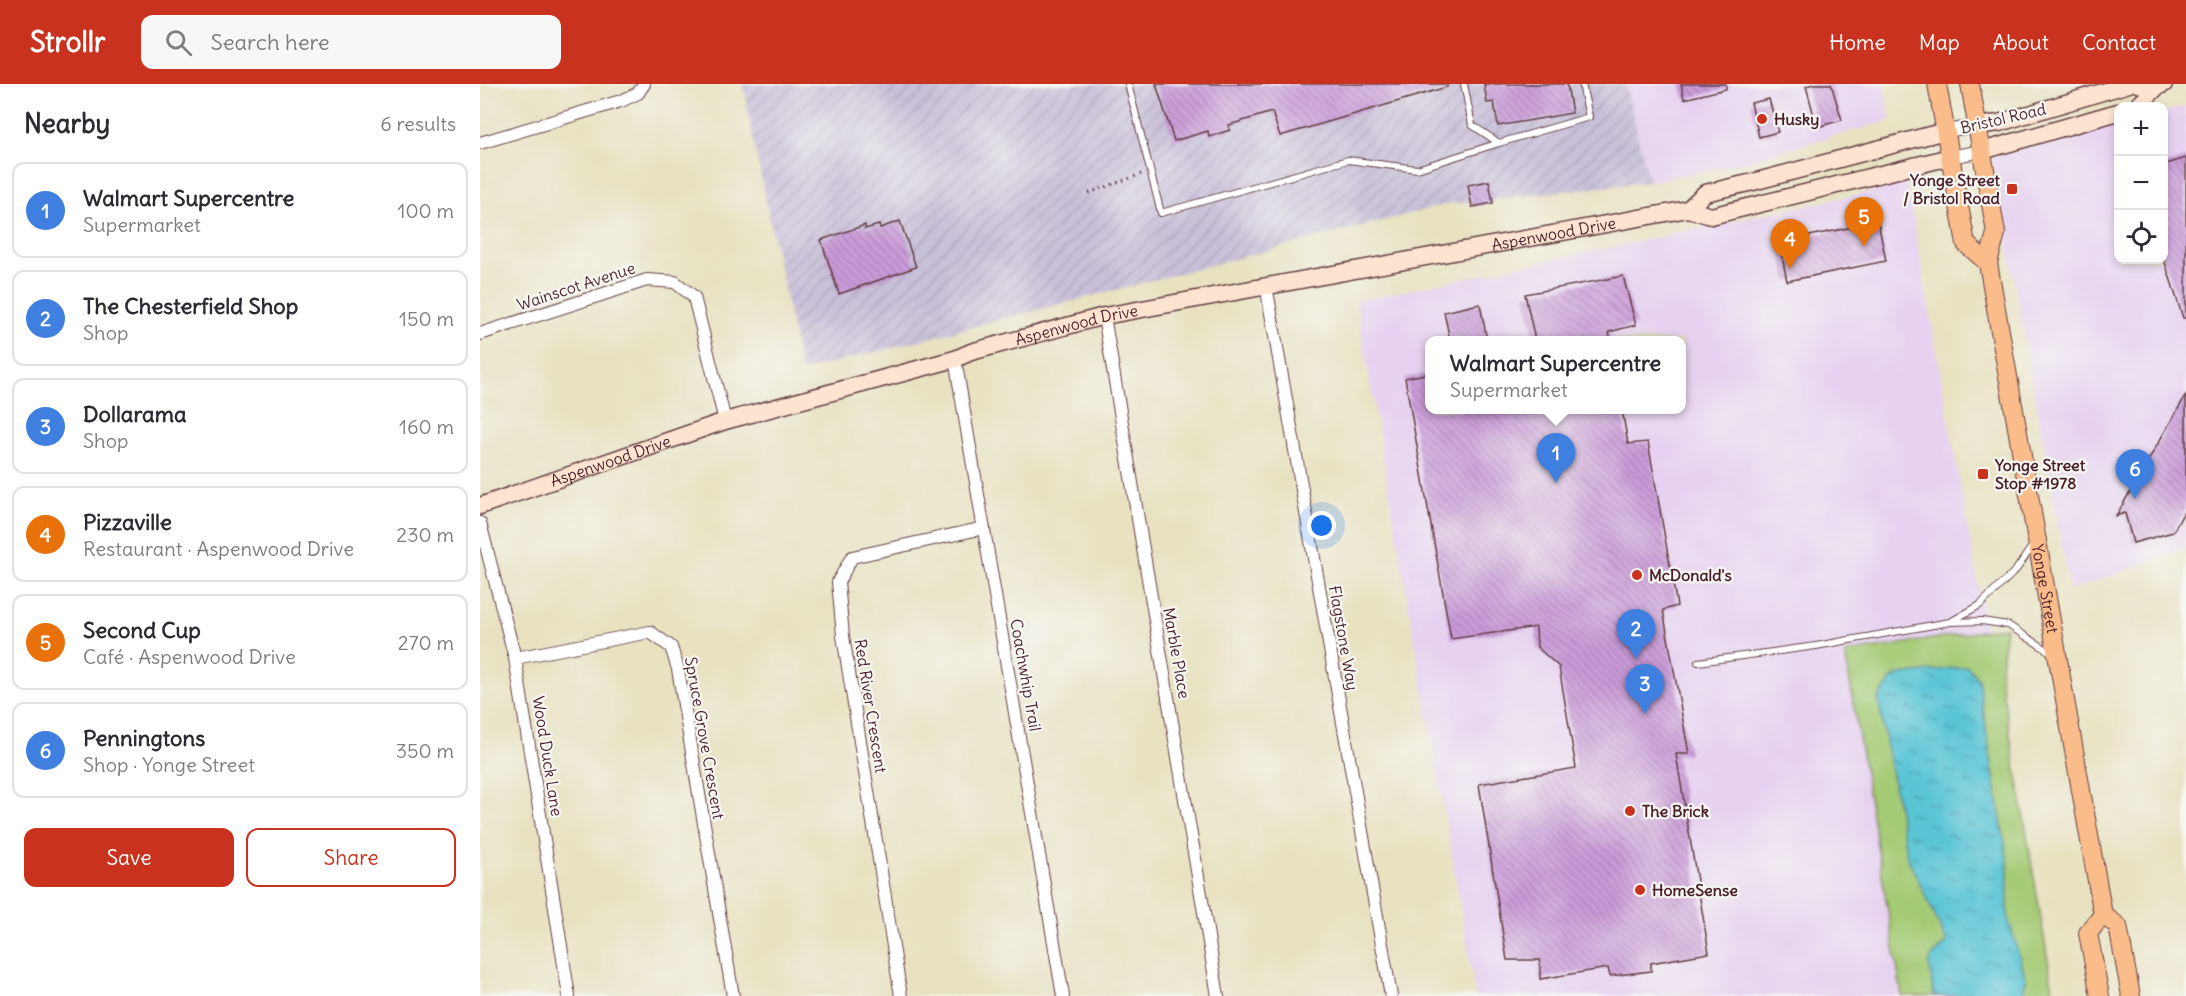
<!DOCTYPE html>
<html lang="en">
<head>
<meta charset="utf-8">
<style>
	:root { --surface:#fff; --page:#f7f7f7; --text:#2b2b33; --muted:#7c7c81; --line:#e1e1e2; --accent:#c8321e }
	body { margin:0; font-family:Delius,sans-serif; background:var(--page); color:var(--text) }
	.controls { position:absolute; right:18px; top:18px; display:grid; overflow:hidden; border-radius:12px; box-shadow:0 3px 9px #0003 }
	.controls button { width:54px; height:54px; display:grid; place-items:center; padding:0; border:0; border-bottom:2px solid var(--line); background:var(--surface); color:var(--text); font:30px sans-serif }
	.you { position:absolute; left:842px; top:442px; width:21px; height:21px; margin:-15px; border:4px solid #fff; border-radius:50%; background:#1a73e8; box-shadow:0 0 0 9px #1a73e833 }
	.badge { display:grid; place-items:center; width:39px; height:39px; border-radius:50%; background:var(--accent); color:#fff; font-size:20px; font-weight:700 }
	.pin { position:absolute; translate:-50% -50px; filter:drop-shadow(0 2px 3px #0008) }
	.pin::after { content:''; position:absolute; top:32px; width:21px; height:18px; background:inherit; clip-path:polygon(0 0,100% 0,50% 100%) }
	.popup { position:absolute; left:945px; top:252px; width:261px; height:78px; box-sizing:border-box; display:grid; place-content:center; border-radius:12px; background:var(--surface); filter:drop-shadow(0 2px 4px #0005); font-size:20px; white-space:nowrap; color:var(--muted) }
	.popup b { font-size:22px; color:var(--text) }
	.popup::after { content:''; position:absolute; left:50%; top:100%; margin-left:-12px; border:12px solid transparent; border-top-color:var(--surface) }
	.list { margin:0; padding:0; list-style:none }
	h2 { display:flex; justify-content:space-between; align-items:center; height:78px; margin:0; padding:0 24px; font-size:26px }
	h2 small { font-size:20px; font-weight:400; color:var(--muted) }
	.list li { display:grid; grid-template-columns:39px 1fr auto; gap:18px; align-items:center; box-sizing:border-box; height:96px; margin:0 12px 12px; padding:0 12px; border:2px solid var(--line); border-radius:12px }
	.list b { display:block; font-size:22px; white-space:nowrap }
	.list p { margin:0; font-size:20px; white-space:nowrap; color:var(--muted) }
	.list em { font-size:20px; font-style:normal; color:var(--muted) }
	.actions { display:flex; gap:12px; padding:18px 24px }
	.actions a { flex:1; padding:14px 0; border:2px solid var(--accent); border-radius:12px; text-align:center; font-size:21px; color:var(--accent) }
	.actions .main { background:var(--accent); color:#fff }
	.icon { flex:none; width:33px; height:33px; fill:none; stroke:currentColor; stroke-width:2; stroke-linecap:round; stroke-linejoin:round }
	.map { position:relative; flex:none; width:1706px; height:912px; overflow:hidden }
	header { display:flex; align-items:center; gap:36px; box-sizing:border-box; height:84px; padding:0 30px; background:var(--accent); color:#fff }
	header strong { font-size:28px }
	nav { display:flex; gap:33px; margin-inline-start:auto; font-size:21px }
	.search { width:420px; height:54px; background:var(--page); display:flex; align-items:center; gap:15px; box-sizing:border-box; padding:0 21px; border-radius:12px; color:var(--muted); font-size:22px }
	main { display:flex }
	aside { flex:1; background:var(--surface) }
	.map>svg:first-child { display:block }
</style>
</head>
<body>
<header>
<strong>Strollr</strong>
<div class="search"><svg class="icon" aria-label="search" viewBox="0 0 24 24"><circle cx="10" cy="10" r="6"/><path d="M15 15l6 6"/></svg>Search here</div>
<nav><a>Home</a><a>Map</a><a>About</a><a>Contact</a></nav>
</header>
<main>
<aside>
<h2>Nearby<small>6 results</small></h2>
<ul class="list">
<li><span class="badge" style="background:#3f7fe0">1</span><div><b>Walmart Supercentre</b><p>Supermarket</p></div><em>100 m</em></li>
<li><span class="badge" style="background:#3f7fe0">2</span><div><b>The Chesterfield Shop</b><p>Shop</p></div><em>150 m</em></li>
<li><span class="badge" style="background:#3f7fe0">3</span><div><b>Dollarama</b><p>Shop</p></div><em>160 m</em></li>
<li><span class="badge" style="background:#e8710a">4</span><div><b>Pizzaville</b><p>Restaurant · Aspenwood Drive</p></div><em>230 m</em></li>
<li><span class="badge" style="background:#e8710a">5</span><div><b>Second Cup</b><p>Café · Aspenwood Drive</p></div><em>270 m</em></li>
<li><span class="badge" style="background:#3f7fe0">6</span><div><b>Penningtons</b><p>Shop · Yonge Street</p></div><em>350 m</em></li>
</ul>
<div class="actions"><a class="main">Save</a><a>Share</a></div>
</aside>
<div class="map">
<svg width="1706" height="912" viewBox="0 0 1706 912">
	<defs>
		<pattern id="industrial-furrows" width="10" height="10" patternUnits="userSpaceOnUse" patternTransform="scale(1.5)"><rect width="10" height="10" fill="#c8bfd8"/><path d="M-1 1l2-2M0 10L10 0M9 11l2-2" fill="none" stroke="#ada4ba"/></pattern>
		<pattern id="water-ripples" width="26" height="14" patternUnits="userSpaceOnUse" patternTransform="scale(1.5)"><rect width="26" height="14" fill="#5ac5d5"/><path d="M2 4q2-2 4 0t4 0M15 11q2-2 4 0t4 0" fill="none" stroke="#4c9fad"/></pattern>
		<pattern id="building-back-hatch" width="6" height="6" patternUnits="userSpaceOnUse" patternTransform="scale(1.5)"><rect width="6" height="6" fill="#ca9bd9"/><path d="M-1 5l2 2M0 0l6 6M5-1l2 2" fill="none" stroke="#a67eb0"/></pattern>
	</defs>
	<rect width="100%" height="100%" fill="#f6f6f2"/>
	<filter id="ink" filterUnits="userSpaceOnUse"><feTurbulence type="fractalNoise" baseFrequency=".0167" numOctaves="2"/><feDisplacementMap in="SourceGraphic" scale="12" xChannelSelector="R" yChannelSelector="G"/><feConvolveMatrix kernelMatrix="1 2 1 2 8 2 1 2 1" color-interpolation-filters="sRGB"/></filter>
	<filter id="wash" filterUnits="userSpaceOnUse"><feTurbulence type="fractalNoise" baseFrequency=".008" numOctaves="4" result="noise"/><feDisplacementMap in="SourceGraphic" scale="24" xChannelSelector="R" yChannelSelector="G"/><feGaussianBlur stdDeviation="1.35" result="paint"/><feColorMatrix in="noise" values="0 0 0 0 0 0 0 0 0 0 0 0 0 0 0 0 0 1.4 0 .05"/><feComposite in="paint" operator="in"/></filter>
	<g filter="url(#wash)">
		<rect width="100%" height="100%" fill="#e8e2c1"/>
		<g fill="#e6d2f0" fill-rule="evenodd">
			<path d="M 1145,0 L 1404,0 L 1410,36 L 1257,80 L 1169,98 Z"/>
			<path d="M 1706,22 L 1706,462 L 1705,464 L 1590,507 L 1512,73 L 1638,40 L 1638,176 L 1684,176 L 1684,28 Z"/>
			<path d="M 1427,100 L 1506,546 L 1365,569 L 1422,912 L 996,912 L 876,217 ZM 950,256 L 1202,256 L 1202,326 L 950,326 Z"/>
		</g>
		<path fill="url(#industrial-furrows)" d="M 263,0 L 1145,0 L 1169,98 L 968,120 L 321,287 L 275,65 Z"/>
		<path fill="#a4cb75" stroke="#777550" stroke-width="1.5" d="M 1526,543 L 1520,592 L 1574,912 L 1422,912 L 1365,569 Z"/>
		<path fill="url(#water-ripples)" stroke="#527280" stroke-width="1.5" d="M 1487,582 L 1498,595 L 1528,779 L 1528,834 L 1546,895 L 1543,912 L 1454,912 L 1449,879 L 1452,873 L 1467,858 L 1427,772 L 1398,615 L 1414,592 Z"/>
		<g id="blocks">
			<g fill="url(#building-back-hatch)">
				<path d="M 676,0 L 967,0 L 967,3 L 800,52 L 792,28 L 749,41 L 750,46 L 729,53 L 728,47 L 694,57 Z"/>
				<path d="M 1004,0 L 1087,0 L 1092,29 L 1018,42 L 1014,18 L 1007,19 Z"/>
				<path d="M 1201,0 L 1246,0 L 1246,5 L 1204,15 Z"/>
				<path d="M 1334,0 L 1351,0 L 1362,36 L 1337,43 L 1326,2 Z"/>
				<path d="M 1289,15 L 1298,48 L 1279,53 L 1271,19 Z"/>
				<path d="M 1706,74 L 1706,234 L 1703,234 L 1683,172 L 1683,81 Z"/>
				<path d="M 1009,97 L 1013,119 L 992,123 L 988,101 Z"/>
				<path d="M 420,137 L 436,183 L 359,210 L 341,156 L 385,141 L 385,145 L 399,141 L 400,144 Z"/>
				<path d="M 1398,138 L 1406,177 L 1307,197 L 1299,158 Z"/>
				<path d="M 1143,192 L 1156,241 L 1129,248 L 1131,256 L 1055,256 L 1045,210 Z"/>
				<path d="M 1000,220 L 1007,256 L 970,256 L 964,228 Z"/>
				<path d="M 950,289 L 950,326 L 1142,326 L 1148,360 L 1168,358 L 1197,522 L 1183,526 L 1209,670 L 1196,670 L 1229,869 L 1171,879 L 1171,887 L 1130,892 L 1128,884 L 1060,895 L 1060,876 L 1027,876 L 999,700 L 1096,684 L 1079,583 L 1057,563 L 1056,543 L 971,555 L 925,294 Z"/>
				<path d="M 1706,311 L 1706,424 L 1693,448 L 1653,459 L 1645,429 L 1636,432 Z"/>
			</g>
		</g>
	</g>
	<g filter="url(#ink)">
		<use href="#blocks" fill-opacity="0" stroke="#623c42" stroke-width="1.5"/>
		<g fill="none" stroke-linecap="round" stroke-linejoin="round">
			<defs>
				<g id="lane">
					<path d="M 648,0 L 681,129 L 868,76 L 937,85 L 1019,59"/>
					<path d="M 984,0 L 992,41 L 1019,59 L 1109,33 L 1102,0"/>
					<path d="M 1472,537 L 1500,521 L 1536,486 L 1553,461"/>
					<path d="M 1218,578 L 1336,562 L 1470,538 L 1502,537 L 1528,541 L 1572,569"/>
				</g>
				<g id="street">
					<path d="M 1465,47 L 1497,42"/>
					<path d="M 0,59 L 141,17 L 158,9 L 164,0"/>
					<path d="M 1470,73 L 1502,67"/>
					<path d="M 786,201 L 911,912"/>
					<path d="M 624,232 L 738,912"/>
					<path d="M 0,250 L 167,196 L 195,198 L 214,213 L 245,337"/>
					<path d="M 475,275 L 583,912"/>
					<path d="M 0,439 L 35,574 L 89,912"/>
					<path d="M 35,574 L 170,548 L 191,563 L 198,585 L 253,912"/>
					<path d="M 421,912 L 363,552 L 358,498 L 372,473 L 504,444"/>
				</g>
				<g id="secondary">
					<path d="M 1658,0 L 1677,3 L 1684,0"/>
					<path d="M 1658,22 L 1677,3"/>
					<path d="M 1497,42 L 1519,39 L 1649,0"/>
					<path d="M 1502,67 L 1638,28"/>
					<path d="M 1208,125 L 1225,109 L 1273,98 L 1465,47"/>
					<path id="s1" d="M 0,422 L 245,337 L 475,275 L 491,268 L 624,232 L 1208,125 L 1231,132 L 1470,73"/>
				</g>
				<g id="primary">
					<path d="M 1457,0 L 1486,160 L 1508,179"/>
					<path id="s2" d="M 1490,0 L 1516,149 L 1508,179 L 1623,831 L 1638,842 L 1651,912"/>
					<path d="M 1620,912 L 1608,849 L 1623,831"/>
				</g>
			</defs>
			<use href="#lane" stroke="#623c42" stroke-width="8"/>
			<use href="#street" stroke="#623c42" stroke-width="14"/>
			<use href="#secondary" stroke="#623c42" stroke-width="19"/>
			<use href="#primary" stroke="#623c42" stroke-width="20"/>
			<path stroke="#623c42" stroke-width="3" stroke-dasharray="1.5 4.5" stroke-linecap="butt" d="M 609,109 L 661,90"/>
			<use href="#lane" stroke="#fff" stroke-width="6"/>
			<use href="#street" stroke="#fff" stroke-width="12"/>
			<use href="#secondary" stroke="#fde4d0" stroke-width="16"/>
			<use href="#primary" stroke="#f9bc8a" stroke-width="18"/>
		</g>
	</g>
	<g fill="#c8321e" stroke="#f6f6f2" stroke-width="2">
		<circle cx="1282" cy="35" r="6"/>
		<rect x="1526" y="99" width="12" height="12" rx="3"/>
		<rect x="1497" y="384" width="12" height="12" rx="3"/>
		<circle cx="1157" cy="491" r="6"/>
		<circle cx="1150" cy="727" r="6"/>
		<circle cx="1160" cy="806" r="6"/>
	</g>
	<g text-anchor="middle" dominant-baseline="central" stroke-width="4.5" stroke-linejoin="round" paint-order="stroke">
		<g font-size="16" fill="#4a1f2b" stroke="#f6f6f2">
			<text transform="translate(1523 34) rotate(-13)">Bristol Road</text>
			<text stroke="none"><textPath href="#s1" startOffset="1110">Aspenwood Drive</textPath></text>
			<text transform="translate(96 202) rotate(-18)">Wainscot Avenue</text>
			<text stroke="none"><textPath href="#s1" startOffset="624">Aspenwood Drive</textPath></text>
			<text stroke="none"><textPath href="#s1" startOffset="138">Aspenwood Drive</textPath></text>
			<text stroke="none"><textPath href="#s2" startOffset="513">Yonge Street</textPath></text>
			<text transform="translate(864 554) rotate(80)">Flagstone Way</text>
			<text transform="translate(697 569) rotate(80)">Marble Place</text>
			<text transform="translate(546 591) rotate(80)">Coachwhip Trail</text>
			<text transform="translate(391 622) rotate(81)">Red River Crescent</text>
			<text transform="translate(225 654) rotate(80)">Spruce Grove Crescent</text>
			<text transform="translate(68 672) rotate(81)">Wood Duck Lane</text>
		</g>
		<g font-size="16" font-weight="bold" fill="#4a1f2b" stroke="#f6f6f2" text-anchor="start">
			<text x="1294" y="35">Husky</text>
			<text x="1520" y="96" text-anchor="end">Yonge Street<tspan x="1520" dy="18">/ Bristol Road</tspan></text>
			<text x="1515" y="381">Yonge Street<tspan x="1515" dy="18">Stop #1978</tspan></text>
			<text x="1169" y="491">McDonald's</text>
			<text x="1162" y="727">The Brick</text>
			<text x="1172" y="806">HomeSense</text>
		</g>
	</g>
</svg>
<div class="controls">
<button>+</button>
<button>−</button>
<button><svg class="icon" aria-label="locate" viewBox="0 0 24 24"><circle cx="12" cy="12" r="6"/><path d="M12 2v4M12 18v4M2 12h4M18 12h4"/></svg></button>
</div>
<div class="you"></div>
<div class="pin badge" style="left:1076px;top:399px;background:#3f7fe0">1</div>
<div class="popup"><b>Walmart Supercentre</b>Supermarket</div>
<div class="pin badge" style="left:1156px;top:575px;background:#3f7fe0">2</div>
<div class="pin badge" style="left:1165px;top:630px;background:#3f7fe0">3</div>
<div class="pin badge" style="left:1310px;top:185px;background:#e8710a">4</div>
<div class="pin badge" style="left:1384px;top:163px;background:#e8710a">5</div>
<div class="pin badge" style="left:1655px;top:415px;background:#3f7fe0">6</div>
</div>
</main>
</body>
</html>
